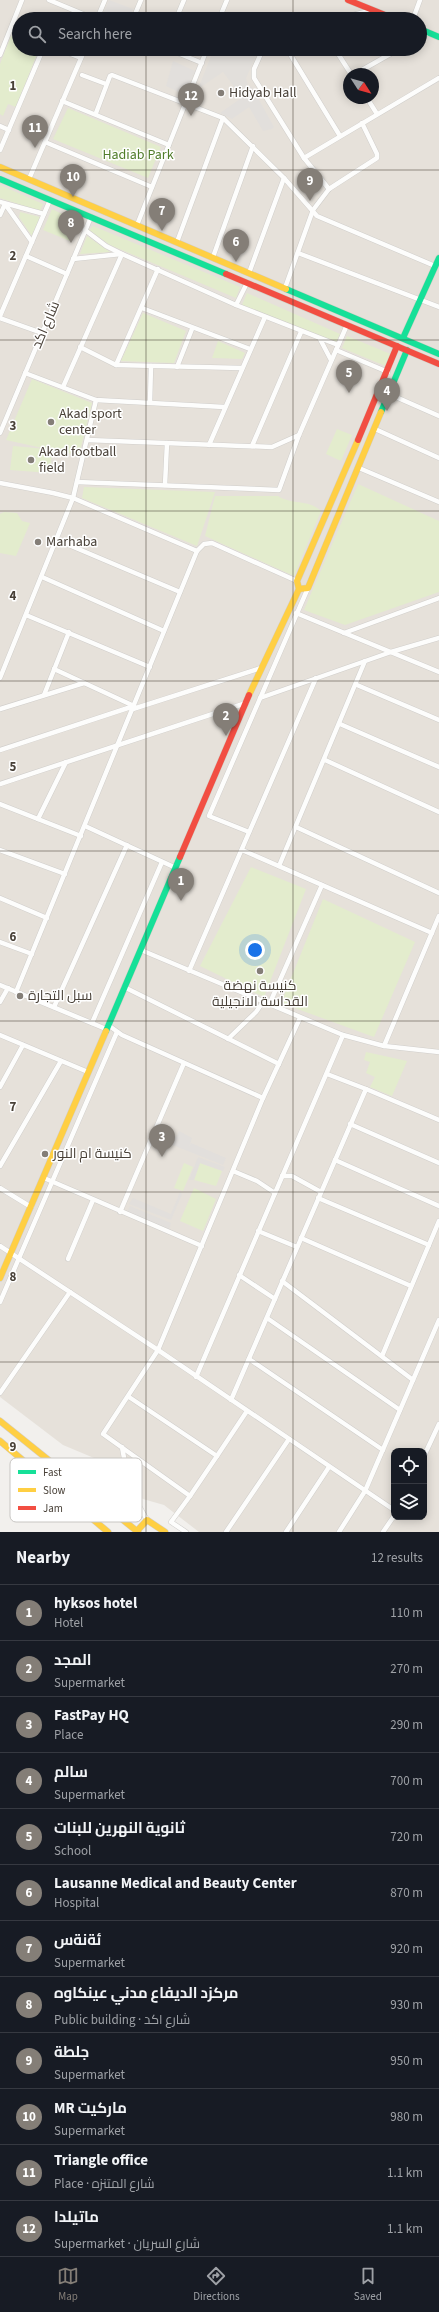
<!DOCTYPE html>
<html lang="en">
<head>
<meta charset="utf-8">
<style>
	:root { --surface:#171b24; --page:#242831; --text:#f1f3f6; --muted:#9ea1a6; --line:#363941; --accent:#847e77 }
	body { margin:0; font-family:"Source Sans 3",Cairo,sans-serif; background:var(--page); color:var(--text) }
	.controls { position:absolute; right:12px; bottom:12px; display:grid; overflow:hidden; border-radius:8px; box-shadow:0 2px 10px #0003 }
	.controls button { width:36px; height:36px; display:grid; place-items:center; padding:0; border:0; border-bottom:1px solid var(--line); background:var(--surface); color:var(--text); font:20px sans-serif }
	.compass { position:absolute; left:343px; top:68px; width:36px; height:36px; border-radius:50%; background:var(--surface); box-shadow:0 2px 10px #0003; rotate:126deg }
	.you { position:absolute; left:255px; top:950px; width:14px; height:14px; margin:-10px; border:3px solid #fff; border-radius:50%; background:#1a73e8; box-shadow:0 0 0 6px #1a73e833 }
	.badge { display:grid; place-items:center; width:26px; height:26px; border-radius:50%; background:var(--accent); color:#fff; font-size:13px; font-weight:700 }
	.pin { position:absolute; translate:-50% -33px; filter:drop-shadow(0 1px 2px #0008) }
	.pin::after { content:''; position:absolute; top:21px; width:14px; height:12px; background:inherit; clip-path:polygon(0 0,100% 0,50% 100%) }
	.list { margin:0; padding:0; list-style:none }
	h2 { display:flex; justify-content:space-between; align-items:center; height:52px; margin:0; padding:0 16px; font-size:17px }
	h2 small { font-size:13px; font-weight:400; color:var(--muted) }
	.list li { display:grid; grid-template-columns:26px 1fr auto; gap:12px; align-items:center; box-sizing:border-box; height:56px; padding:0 16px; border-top:1px solid var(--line) }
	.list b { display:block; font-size:15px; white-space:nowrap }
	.list p { margin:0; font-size:13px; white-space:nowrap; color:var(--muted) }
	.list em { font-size:13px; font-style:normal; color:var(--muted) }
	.icon { flex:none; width:22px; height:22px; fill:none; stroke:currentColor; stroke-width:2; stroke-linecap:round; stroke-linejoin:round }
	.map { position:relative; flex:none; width:439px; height:1532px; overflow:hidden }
	.search { position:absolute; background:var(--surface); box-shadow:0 2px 10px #0003; left:12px; right:12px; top:12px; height:44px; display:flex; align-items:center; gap:10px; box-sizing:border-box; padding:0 14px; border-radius:22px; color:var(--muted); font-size:15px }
	.sheet { height:724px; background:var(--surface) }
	nav { display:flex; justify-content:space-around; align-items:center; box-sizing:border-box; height:56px; border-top:1px solid var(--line); background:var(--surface); font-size:11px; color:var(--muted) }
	nav a { display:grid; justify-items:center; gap:2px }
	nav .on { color:var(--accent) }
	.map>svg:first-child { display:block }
</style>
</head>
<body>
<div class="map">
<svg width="439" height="1532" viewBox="0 0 439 1532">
	<rect width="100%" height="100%" fill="#f2f0ed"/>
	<path fill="#e6e1da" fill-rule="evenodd" d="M 0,0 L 439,0 L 439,1532 L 199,1532 L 164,1505 L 143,1499 L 94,1458 L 63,1445 L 0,1397 ZM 19,19 L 420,19 L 420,49 L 19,49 ZM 349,74 L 373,74 L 373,98 L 349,98 ZM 394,1451 L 424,1451 L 424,1517 L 394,1517 Z"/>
	<path fill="#e2dfdb" d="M 214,49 L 259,49 L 246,78 L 248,86 L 238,92 L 223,72 L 198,89 Z"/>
	<g fill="#e3eccd">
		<path d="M 11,36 L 19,39 L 19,49 L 39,49 L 16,107 L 8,104 L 3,116 L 0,114 L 0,64 Z"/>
		<path d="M 68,108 L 161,147 L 148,178 L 53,139 Z"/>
		<path d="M 0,185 L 43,204 L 40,211 L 0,198 Z"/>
		<path d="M 52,209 L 80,223 L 70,241 L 43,230 Z"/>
		<path d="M 20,212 L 40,217 L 32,236 L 19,217 Z"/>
		<path d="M 93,226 L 240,287 L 236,298 L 110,245 L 89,230 Z"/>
		<path d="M 87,236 L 110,252 L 80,254 Z"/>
		<path d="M 247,293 L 340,334 L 336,342 L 242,305 Z"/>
		<path d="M 143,313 L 186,331 L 174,363 L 121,361 Z"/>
		<path d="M 347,336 L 393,355 L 388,367 L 342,348 Z"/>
		<path d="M 218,341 L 245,353 L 242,359 L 212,358 Z"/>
		<path d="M 32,379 L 92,403 L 79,455 L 52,450 L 50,473 L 10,470 L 13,446 L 47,449 L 6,440 Z"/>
		<path d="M 337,429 L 352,435 L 341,461 L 326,454 Z"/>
		<path d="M 358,484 L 439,521 L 439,592 L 345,625 L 304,610 Z"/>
		<path d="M 84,487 L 215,492 L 197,546 L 82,498 Z"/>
		<path d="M 215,496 L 278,496 C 291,505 309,499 321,511 L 294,576 L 205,536 Z"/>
		<path d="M 4,512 L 17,513 L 22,521 L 30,523 L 16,556 L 0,553 L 0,514 Z"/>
		<path d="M 251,867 L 306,889 L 264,997 L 200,966 Z"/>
		<path d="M 323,899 L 415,942 L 374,1037 L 281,1003 Z"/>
		<path d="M 366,1052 L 407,1061 L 392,1096 L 370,1087 L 375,1077 L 366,1073 L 370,1062 L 364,1060 Z"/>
		<path d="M 184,1163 L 193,1167 L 183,1191 L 174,1188 Z"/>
		<path d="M 200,1163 L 222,1171 L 216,1186 L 194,1180 Z"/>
		<path d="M 194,1188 L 216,1199 L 203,1231 L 180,1221 Z"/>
	</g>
	<g fill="#e2dfdc">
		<path d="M 109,0 L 133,9 L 129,19 L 101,19 Z"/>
		<path d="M 173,61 L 195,71 L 185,95 L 166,86 Z"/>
		<path d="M 248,86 L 252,87 L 274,127 L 272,129 L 263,131 L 249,107 L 232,119 L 220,113 L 240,99 L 238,92 Z"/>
		<path d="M 163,1131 L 176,1137 L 179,1131 L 192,1138 L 189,1147 L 191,1143 L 226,1158 L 223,1165 L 160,1140 Z"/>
		<path d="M 198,1157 L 225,1167 L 223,1171 L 200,1163 L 194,1180 L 189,1180 Z"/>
		<path d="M 180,1192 L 182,1194 L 171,1220 L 129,1204 L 133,1198 L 171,1214 Z"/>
		<path d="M 130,1206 L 171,1223 L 169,1230 L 127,1212 Z"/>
	</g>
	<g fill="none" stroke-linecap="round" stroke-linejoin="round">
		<defs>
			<g id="street">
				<path d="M 49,0 L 95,19"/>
				<path d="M 97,19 L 105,0"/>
				<path d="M 133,19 L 141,0"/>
				<path d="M 176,19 L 184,0"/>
				<path d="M 219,19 L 227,0"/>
				<path d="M 337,19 L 373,10"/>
				<path d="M 413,19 L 420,0"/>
				<path d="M 11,29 L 19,33"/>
				<path d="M 420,37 L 428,33"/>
				<path d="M 58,49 L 81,58"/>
				<path d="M 168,49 L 202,63"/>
				<path d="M 263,49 L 254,69 L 254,78 L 304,158 L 329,189"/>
				<path d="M 287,49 L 340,136"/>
				<path d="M 335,49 L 351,74"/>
				<path d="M 0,55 L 22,0"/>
				<path d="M 355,74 L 399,49"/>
				<path d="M 82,75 L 106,84"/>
				<path d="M 367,98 L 377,114"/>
				<path d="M 62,101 L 169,145"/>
				<path d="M 96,113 L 110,76 L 112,75 L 223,118 L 284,178 L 317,216 L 435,266"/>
				<path d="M 0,126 L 9,130"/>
				<path d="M 45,142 L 152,187"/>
				<path d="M 0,150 L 43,49"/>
				<path d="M 304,158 L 439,78"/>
				<path d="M 29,179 L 85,49"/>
				<path d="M 0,202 L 44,214"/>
				<path d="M 0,215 L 5,204 L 32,242"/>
				<path d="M 137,225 L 207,49"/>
				<path d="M 85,230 L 106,246 L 122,254 L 236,305 L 338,345"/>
				<path d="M 177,242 L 223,118"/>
				<path d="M 298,253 L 439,307"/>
				<path d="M 26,256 L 67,274"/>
				<path d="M 213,257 L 253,146"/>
				<path d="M 73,259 L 121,254"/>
				<path d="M 249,273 L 284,178"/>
				<path d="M 285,288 L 313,210 L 329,189 L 377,158 L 377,154 L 362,123"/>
				<path d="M 236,305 L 247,283"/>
				<path d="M 142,308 L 250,349"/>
				<path d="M 0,316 L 50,200"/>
				<path d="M 0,318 L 42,333"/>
				<path d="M 320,339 L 331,360"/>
				<path d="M 80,347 L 116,365 L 241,368"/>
				<path d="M 336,350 L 388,372"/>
				<path d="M 116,365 L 158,269"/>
				<path d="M 177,367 L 192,329"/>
				<path d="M 25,373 L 96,400 L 224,407"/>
				<path d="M 63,387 L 122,254"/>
				<path d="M 389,394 L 439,416"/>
				<path d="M 150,402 L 151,366"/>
				<path d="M 375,429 L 439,458"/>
				<path d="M 0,433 L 91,217"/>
				<path d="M 87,440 L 272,447 L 299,435"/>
				<path d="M 209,445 L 265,317"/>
				<path d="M 252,446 L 301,332"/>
				<path d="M 359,468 L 439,502"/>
				<path d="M 77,482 L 279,490 L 299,435 L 347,325"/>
				<path d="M 0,483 L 53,493 L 73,498 L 197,551"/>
				<path d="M 165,485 L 167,443"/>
				<path d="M 57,540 L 180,592"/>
				<path d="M 42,577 L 164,631"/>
				<path d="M 296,613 L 439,672"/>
				<path d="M 26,615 L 150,667"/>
				<path d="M 344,633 L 439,598"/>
				<path d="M 54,669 L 134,706"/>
				<path d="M 0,678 L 73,498 L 96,400"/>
				<path d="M 357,685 L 439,720"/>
				<path d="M 44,695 L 69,632"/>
				<path d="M 260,698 L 391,652 L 439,638"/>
				<path d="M 0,709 L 84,683"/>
				<path d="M 133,709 L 261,668"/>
				<path d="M 340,724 L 439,767"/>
				<path d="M 0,750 L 134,706"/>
				<path d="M 325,760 L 439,812"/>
				<path d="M 0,784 L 246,703"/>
				<path d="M 0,804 L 81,836"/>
				<path d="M 38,819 L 66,762"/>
				<path d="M 85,826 L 176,868"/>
				<path d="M 296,827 L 439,893"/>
				<path d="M 249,832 L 209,816 L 308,588"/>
				<path d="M 0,850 L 65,874"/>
				<path d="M 242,850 L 432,933"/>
				<path d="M 279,866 L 365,661"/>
				<path d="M 0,898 L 47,918"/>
				<path d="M 0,942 L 32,954"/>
				<path d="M 141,950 L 343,1035 L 384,1046 L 439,1052"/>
				<path d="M 189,971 L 316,678"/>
				<path d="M 0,985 L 106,1029"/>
				<path d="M 124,987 L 279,1064"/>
				<path d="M 16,992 L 197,551 L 204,544 L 212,543 L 297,581"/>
				<path d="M 0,1002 L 8,988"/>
				<path d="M 269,1005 L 322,885"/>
				<path d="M 54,1007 L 127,845"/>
				<path d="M 92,1023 L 162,862"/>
				<path d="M 108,1025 L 122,1035 L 263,1098"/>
				<path d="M 0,1035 L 88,1072"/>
				<path d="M 228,1039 L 256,1012 L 263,1002"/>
				<path d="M 384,1046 L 439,916"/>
				<path d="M 327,1074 L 366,1089 L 439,1120"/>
				<path d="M 0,1087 L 23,1045"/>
				<path d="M 350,1124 L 439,1163"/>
				<path d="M 335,1160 L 439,1206"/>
				<path d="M 0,1166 L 61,1061"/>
				<path d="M 233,1171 L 257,1181 L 275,1193"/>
				<path d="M 282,1176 L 292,1176 L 321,1192"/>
				<path d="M 44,1178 L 202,1246"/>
				<path d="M 0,1188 L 31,1207"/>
				<path d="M 318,1198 L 429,1245"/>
				<path d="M 120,1212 L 184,1063"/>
				<path d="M 258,1231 L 297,1247"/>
				<path d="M 301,1238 L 411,1286"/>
				<path d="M 0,1246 L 158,1350 L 394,1510"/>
				<path d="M 68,1259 L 93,1200"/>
				<path d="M 239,1275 L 275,1299"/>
				<path d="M 282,1281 L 413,1380 L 365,1491 L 339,1532"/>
				<path d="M 0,1302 L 117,1032"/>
				<path d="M 267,1318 L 400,1410"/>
				<path d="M 382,1356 L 439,1221"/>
				<path d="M 249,1359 L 383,1450"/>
				<path d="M 196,1377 L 343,1035"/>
				<path d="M 413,1380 L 439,1320"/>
				<path d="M 0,1393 L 70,1292"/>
				<path d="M 129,1397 L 217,1456 L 190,1496 L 103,1434 L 158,1350 L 263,1098 L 300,1018"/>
				<path d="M 231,1400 L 366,1089"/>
				<path d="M 122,1447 L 130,1490 L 147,1520"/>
				<path d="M 217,1456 L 247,1411"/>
				<path d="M 424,1456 L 439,1424"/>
				<path d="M 186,1532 L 171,1522 L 190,1496"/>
				<path d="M 226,1532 L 289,1439"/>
				<path d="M 286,1532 L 329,1467"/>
				<path d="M 383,1532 L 394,1516"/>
			</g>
			<g id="fast">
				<path d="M 420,29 L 439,37"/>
				<path d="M 0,179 L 226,274"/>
				<path d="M 286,289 L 439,354"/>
				<path d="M 403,338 L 439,258"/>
				<path d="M 381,412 L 407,350"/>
				<path d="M 106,1031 L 180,857"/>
			</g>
			<g id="slow">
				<path d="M 0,167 L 286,289"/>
				<path d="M 299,589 L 308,588 L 381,412"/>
				<path d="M 249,695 L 299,589 L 297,581 L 358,440"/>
				<path d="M 0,1278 L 106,1031"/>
				<path d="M 0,1421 L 138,1532"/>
				<path d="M 0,1441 L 108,1532"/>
				<path d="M 137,1531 L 147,1520 L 165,1532"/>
			</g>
			<g id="jam">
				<path d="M 348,0 L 395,19"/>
				<path d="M 226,274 L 439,364"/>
				<path d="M 358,440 L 397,346"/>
				<path d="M 180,857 L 249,695"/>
			</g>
		</defs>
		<use href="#street" stroke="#d0cecb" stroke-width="5.5"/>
		<use href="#fast" stroke="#d3cec5" stroke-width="7"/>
		<use href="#slow" stroke="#d3cec5" stroke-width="7"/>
		<use href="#jam" stroke="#d3cec5" stroke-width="7"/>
		<use href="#street" stroke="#fdfdfc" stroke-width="4.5"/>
		<use href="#fast" stroke="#16e098" stroke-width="6"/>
		<use href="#slow" stroke="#ffcf43" stroke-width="6"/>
		<use href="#jam" stroke="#f24e42" stroke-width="6"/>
	</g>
	<path fill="none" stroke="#494138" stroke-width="1" stroke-opacity="0.55" d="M 146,0 L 146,19M 293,0 L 293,19M 146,49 L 146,1532M 293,49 L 293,1532M 0,170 L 439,170M 0,340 L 439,340M 0,511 L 439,511M 0,681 L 439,681M 0,851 L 439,851M 0,1021 L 439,1021M 0,1192 L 439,1192M 0,1362 L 439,1362"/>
	<g fill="#847e77" stroke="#fff" stroke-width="1.5">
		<circle cx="221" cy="93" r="4"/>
		<circle cx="51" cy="422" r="4"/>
		<circle cx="31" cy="460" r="4"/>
		<circle cx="38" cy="542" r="4"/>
		<circle cx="260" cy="971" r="4"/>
		<circle cx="20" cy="996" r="4"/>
		<circle cx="45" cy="1154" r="4"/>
	</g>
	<g text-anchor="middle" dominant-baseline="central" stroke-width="3" stroke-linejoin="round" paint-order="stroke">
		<g font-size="14" fill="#494138" stroke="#fff" text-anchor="start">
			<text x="229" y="93">Hidyab Hall</text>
			<text x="59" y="414">Akad sport<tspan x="59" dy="16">center</tspan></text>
			<text x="39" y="452">Akad football<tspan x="39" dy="16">field</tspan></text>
			<text x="46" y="542">Marhaba</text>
			<text x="260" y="986" text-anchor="middle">كنيسة نهضة<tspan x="260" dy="16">القداسة الانجيلية</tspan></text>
			<text x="28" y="996">سبل التجارة</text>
			<text x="53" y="1154">كنيسة ام النور</text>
		</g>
		<g font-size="14" fill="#517d2a" stroke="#fff">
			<text x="138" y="155">Hadiab Park</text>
		</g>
		<g font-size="14" fill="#494138" stroke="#fff">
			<text transform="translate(46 325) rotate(-67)">شارع اكد</text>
		</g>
	</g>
	<rect x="10" y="1458" width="132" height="64" rx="6" fill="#fff" stroke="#c8c6c3" stroke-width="1"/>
	<rect x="18" y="1470" width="18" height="4" fill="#16e098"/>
	<rect x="18" y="1488" width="18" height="4" fill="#ffcf43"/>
	<rect x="18" y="1506" width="18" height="4" fill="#f24e42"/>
	<g font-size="11" fill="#494138">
		<text x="43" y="1476">Fast</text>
		<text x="43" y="1494">Slow</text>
		<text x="43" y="1512">Jam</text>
	</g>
	<g font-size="13" text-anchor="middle" font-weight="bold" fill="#494138" stroke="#fff" stroke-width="3" stroke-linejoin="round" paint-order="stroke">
		<text x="13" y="90">1</text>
		<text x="13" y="260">2</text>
		<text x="13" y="430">3</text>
		<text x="13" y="600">4</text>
		<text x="13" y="771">5</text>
		<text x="13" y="941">6</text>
		<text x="13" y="1111">7</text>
		<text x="13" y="1281">8</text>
		<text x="13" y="1451">9</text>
	</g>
</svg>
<div class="controls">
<button><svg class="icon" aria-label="locate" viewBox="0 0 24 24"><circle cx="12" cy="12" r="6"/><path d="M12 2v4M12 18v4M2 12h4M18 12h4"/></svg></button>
<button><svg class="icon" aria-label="layers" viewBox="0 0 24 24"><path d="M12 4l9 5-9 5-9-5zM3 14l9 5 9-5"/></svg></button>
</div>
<svg class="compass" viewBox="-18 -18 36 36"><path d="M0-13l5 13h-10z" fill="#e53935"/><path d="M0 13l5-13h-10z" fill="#9ea1a6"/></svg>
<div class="you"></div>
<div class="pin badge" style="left:181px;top:901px">1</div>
<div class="pin badge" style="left:226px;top:736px">2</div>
<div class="pin badge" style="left:162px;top:1157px">3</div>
<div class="pin badge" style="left:387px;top:411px">4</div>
<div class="pin badge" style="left:349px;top:393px">5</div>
<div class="pin badge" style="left:236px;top:262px">6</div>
<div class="pin badge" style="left:162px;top:231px">7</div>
<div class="pin badge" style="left:71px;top:243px">8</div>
<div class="pin badge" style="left:310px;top:201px">9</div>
<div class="pin badge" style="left:73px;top:197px">10</div>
<div class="pin badge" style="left:35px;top:148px">11</div>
<div class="pin badge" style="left:191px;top:116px">12</div>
<div class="search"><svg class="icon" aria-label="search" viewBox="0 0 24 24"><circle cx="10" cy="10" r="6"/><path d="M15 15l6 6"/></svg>Search here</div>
</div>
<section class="sheet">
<h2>Nearby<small>12 results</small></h2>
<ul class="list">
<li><span class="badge">1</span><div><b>hyksos hotel</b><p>Hotel</p></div><em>110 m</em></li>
<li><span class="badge">2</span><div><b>المجد</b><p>Supermarket</p></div><em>270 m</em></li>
<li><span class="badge">3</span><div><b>FastPay HQ</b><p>Place</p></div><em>290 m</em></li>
<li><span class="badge">4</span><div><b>سالم</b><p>Supermarket</p></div><em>700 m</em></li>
<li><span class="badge">5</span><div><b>ثانوية النهرين للبنات</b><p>School</p></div><em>720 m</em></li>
<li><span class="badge">6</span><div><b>Lausanne Medical and Beauty Center</b><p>Hospital</p></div><em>870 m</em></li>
<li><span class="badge">7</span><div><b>ئةنةس</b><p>Supermarket</p></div><em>920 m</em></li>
<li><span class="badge">8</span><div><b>مرکزد الدیفاع مدني عينكاوه</b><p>Public building · شارع اكد</p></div><em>930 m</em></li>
<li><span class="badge">9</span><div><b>جلطة</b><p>Supermarket</p></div><em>950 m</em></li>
<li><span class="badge">10</span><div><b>MR ماركيت</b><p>Supermarket</p></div><em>980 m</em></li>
<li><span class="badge">11</span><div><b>Triangle office</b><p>Place · شارع المتنزه</p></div><em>1.1 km</em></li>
<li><span class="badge">12</span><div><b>ماتیلدا</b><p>Supermarket · شارع السريان</p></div><em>1.1 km</em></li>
</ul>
</section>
<nav>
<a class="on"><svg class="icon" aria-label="map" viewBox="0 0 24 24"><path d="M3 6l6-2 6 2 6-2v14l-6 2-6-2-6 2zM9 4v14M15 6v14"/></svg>Map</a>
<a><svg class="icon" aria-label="directions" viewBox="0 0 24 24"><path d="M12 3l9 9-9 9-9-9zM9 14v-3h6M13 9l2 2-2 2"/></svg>Directions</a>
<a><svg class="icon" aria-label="saved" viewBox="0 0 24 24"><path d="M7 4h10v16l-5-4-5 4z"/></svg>Saved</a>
</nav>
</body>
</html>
